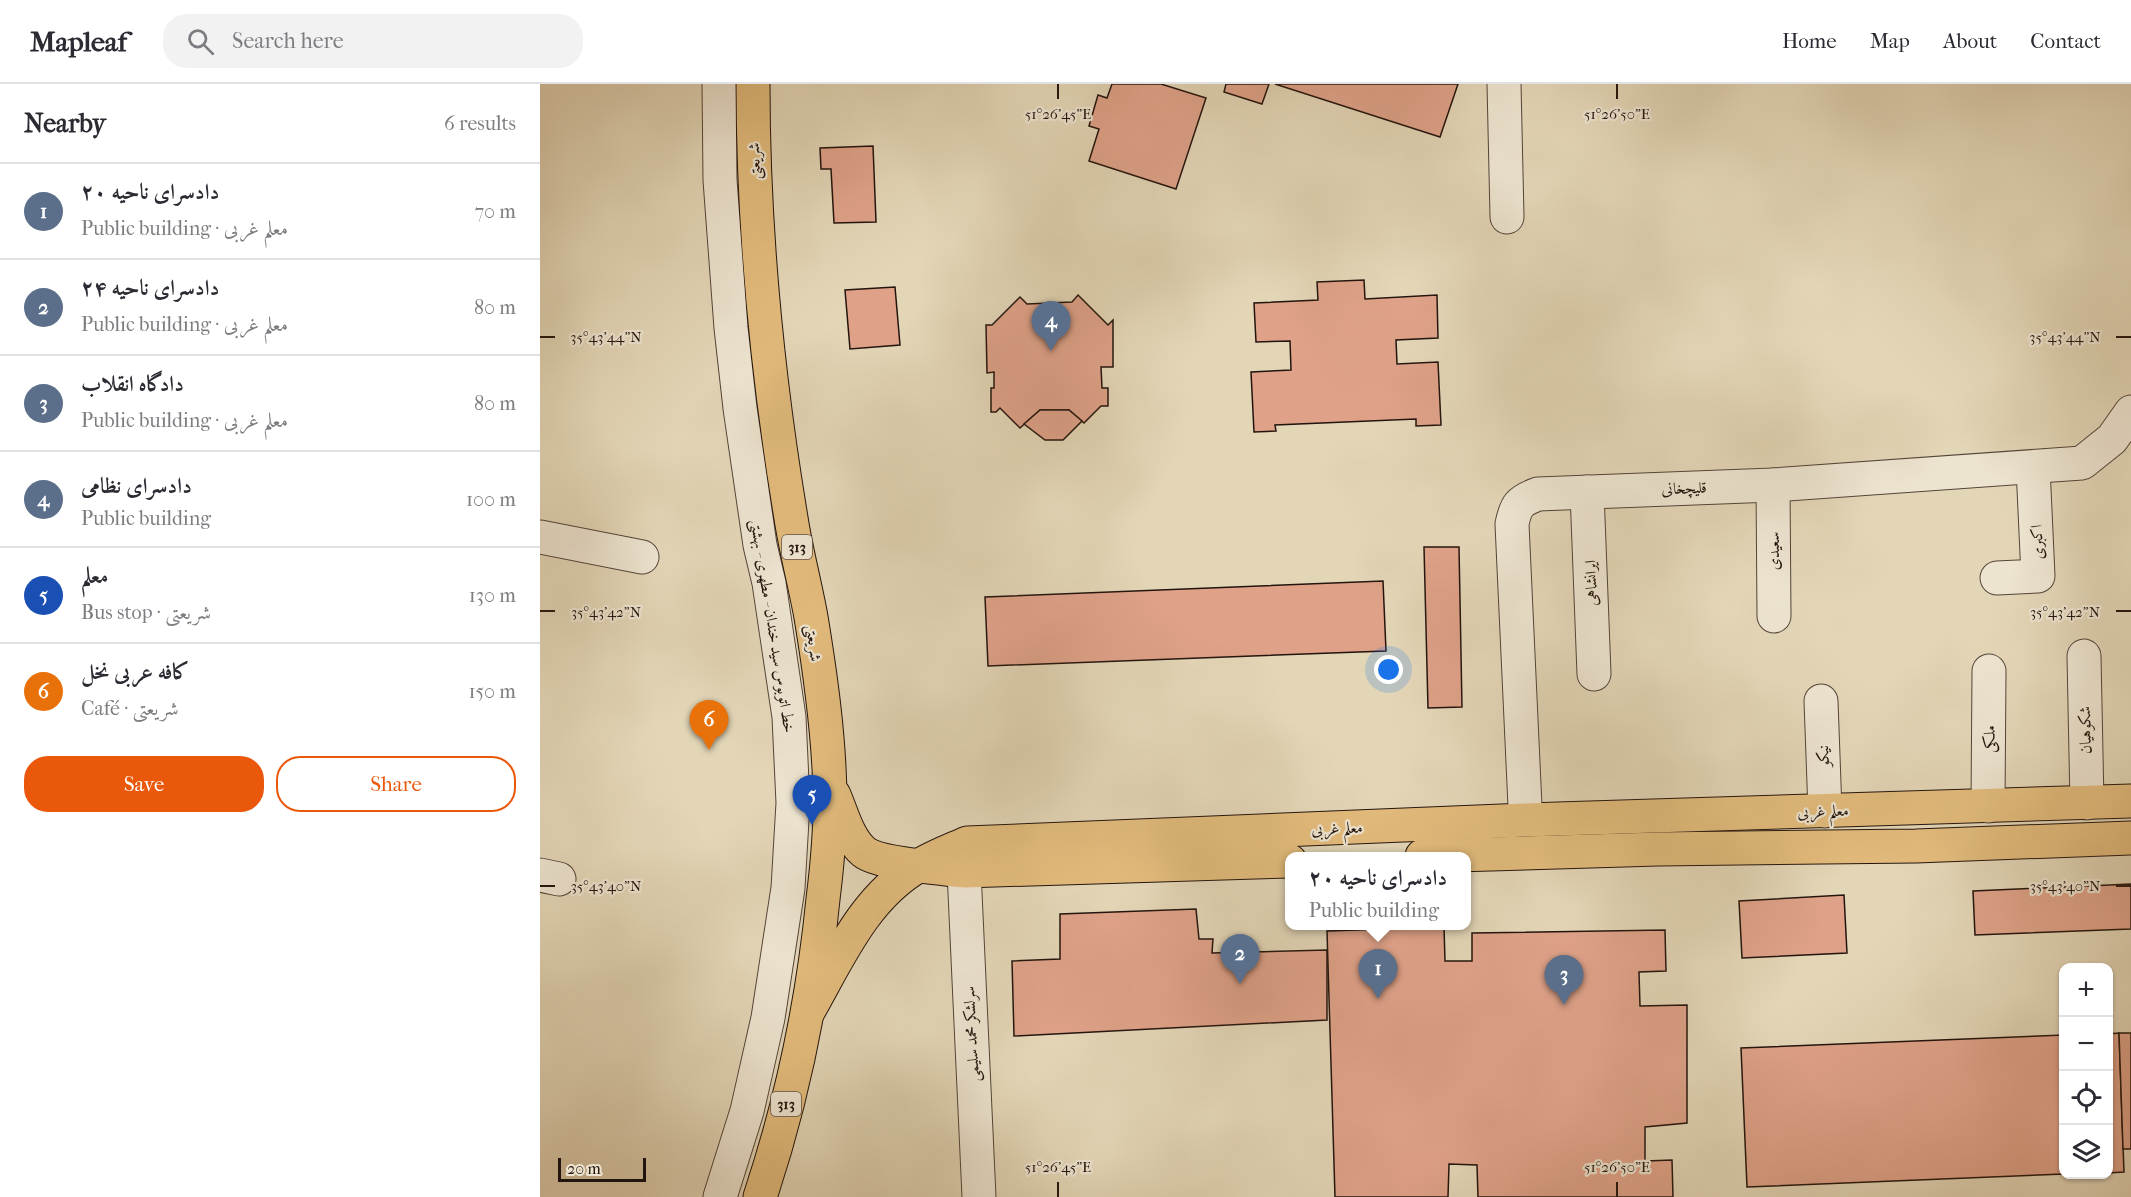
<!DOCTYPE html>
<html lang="en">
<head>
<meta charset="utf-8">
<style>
	:root { --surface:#fff; --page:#f2f2f3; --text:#2b2b33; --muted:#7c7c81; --line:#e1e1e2; --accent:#ea580c }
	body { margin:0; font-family:"IM FELL French Canon",Amiri,serif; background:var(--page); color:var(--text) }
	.controls { position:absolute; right:18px; bottom:18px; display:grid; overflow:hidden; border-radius:12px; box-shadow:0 2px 4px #0004 }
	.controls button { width:54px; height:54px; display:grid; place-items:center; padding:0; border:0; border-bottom:2px solid var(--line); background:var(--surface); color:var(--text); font:30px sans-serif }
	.scale { position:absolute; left:18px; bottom:15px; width:88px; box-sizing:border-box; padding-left:6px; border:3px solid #23140d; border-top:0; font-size:16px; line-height:21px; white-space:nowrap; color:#23140d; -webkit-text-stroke:4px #ede4d0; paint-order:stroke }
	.you { position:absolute; left:849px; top:586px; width:21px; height:21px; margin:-15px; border:4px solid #fff; border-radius:50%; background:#1a73e8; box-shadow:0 0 0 9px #1a73e833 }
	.badge { display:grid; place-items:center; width:39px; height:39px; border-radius:50%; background:var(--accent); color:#fff; font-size:20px; font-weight:700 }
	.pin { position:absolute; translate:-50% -50px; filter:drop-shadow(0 2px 3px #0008) }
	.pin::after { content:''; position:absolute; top:32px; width:21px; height:18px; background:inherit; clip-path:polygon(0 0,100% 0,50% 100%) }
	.popup { position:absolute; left:745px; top:768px; width:186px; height:78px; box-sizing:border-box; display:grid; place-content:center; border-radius:12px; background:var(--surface); filter:drop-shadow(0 2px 4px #0005); font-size:20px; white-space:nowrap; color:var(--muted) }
	.popup b { font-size:22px; color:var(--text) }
	.popup::after { content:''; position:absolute; left:50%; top:100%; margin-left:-12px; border:12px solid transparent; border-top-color:var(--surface) }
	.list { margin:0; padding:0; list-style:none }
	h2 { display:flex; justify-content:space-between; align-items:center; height:78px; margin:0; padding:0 24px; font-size:26px }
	h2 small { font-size:20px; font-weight:400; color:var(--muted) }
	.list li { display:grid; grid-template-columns:39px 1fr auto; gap:18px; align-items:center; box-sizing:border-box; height:96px; padding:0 24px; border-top:2px solid var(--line) }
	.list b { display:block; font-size:22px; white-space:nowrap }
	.list p { margin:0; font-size:20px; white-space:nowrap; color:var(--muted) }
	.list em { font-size:20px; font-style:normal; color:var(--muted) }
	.actions { display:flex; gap:12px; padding:18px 24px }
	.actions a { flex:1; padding:14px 0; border:2px solid var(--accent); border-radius:24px; text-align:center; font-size:21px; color:var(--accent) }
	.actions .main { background:var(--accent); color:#fff }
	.icon { flex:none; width:33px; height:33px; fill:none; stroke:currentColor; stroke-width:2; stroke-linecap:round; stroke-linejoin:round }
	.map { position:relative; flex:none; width:1591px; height:1113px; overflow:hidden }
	header { display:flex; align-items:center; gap:36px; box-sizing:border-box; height:84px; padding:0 30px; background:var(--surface); border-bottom:2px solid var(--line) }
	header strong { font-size:28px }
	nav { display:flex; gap:33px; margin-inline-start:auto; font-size:21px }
	.search { width:420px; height:54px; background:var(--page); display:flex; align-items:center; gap:15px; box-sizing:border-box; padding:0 21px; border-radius:24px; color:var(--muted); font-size:22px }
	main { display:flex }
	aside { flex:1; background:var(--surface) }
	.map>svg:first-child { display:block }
</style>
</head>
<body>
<header>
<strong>Mapleaf</strong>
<div class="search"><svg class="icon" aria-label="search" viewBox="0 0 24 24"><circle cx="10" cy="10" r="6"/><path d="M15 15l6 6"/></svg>Search here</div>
<nav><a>Home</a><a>Map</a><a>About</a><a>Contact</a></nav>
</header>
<main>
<aside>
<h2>Nearby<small>6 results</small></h2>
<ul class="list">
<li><span class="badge" style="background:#5c6f8a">1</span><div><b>دادسرای ناحیه ۲۰</b><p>Public building · معلم غربی</p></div><em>70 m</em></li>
<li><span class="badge" style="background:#5c6f8a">2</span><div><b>دادسرای ناحیه ۲۴</b><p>Public building · معلم غربی</p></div><em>80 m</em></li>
<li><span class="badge" style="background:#5c6f8a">3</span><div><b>دادگاه انقلاب</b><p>Public building · معلم غربی</p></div><em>80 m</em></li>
<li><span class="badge" style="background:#5c6f8a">4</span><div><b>دادسرای نظامی</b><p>Public building</p></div><em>100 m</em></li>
<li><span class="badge" style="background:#1a4fb4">5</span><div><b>معلم</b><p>Bus stop · شریعتی</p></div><em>130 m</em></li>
<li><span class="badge" style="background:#e8710a">6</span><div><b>کافه عربی نخل</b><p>Café · شریعتی</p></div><em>150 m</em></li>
</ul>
<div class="actions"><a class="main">Save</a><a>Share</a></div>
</aside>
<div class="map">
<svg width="1591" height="1113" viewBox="0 0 1591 1113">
	<rect width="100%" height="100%" fill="#e3d6b7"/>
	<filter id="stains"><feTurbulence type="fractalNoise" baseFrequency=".00333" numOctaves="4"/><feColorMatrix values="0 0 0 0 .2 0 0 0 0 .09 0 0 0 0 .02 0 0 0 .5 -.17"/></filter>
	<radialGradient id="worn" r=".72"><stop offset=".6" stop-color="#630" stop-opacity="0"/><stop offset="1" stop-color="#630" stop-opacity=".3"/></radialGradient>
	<g fill="#dfa289" stroke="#23140d" stroke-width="1.5">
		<path d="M 572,0 L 621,0 L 666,14 L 636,105 L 549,77 L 559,45 L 549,42 L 558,11 L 567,14 Z"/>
		<path d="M 686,0 L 729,0 L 722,20 L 684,8 Z"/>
		<path d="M 735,0 L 918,0 L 900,53 Z"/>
		<path d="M 333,62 L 336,138 L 294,139 L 291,85 L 281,85 L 280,64 Z"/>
		<path d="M 824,196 L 825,215 L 897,211 L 898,254 L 856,256 L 857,280 L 898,278 L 901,341 L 876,342 L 876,335 L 735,341 L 736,347 L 714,348 L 711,288 L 751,286 L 750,257 L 716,258 L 714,219 L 778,216 L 777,198 Z"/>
		<path d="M 355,203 L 360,261 L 310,265 L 305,206 Z"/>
		<path d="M 538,211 L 568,241 L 573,236 L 573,283 L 561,283 L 562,304 L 568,304 L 568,322 L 561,322 L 544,339 L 529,326 L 500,326 L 480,344 L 460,324 L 456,328 L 451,328 L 451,304 L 454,304 L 454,288 L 447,289 L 446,241 L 452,241 L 480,213 L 487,220 L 532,218 Z"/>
		<path d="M 500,326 L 529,326 L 542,337 L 523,356 L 505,356 L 484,340 Z"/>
		<path d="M 884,463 L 919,463 L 922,623 L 888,624 Z"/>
		<path d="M 843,497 L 846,567 L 448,582 L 445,513 Z"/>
		<path d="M 1591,800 L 1591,845 L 1435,851 L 1433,807 Z"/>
		<path d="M 1304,811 L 1307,869 L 1202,874 L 1199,817 Z"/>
		<path d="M 656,825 L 659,855 L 673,855 L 672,869 L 787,866 L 787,936 L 474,952 L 472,877 L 520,875 L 520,830 Z"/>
		<path d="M 904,843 L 905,877 L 932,877 L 932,849 L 1125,846 L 1126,887 L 1099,888 L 1100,922 L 1147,921 L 1147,1039 L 1105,1043 L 1105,1077 L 1132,1076 L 1133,1113 L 938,1113 L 937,1081 L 909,1080 L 908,1113 L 795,1113 L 787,847 Z"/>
		<path d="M 1579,949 L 1584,1088 L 1568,1089 L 1568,950 Z"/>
		<path d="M 1579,949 L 1591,949 L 1591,1065 L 1583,1065 Z"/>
		<path d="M 1524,951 L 1524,1090 L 1207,1103 L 1201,964 Z"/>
	</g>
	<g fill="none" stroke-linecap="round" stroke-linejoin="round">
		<defs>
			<g id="minor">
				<path d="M 179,0 L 180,96 L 191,244 L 200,324 L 220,461 L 229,499 L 249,633 L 253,719 L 248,804 L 228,934 L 207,1027 L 180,1113"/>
				<path d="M 964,0 L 967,133"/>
				<path d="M 1233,401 L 1234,532"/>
				<path d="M 1047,408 L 1054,590"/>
				<path d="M 0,453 L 102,473"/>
				<path d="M 1457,494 L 1498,492 L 1493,383"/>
				<path d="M 1544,572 L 1547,719"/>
				<path d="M 1281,617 L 1285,727"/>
				<path d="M 985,722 L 972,440 C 976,421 979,417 998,410 L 1233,401 L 1542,379 L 1572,355 L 1591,328"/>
				<path d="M 1448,722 L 1449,587"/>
				<path d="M 424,787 L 439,1113"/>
				<path d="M 0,791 L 19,795"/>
			</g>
			<g id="major">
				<path d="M 213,0 C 213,145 227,290 251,434 C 256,467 265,500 271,533 C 281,594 290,658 290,719 C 290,751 287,783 283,815 C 273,916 252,1017 220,1113"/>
				<path d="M 294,711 C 302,729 308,755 324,768 C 339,780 402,784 424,787 L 750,777"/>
				<path d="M 882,772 L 1118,765 L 1376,762 L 1591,754"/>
				<path d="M 269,926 C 299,873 325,812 380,781 C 395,772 411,766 427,759 L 986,736 L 1591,717"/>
			</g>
		</defs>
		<use href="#minor" stroke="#534438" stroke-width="35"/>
		<use href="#major" stroke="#23140d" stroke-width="35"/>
		<use href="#minor" stroke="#ede4d0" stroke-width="33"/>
		<use href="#major" stroke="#e2bb7c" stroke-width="33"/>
	</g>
	<path fill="none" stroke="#23140d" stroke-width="2" d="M 518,0 L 518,15M 1077,0 L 1077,15M 0,253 L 15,253M 1576,253 L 1591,253M 0,527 L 15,527M 1576,527 L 1591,527M 0,802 L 15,802M 1576,802 L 1591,802M 518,1098 L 518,1113M 1077,1098 L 1077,1113"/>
	<g text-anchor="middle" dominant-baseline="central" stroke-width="4.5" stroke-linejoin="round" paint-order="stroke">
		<g fill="#ede4d0" stroke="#605248" stroke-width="1.5">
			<rect x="242" y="451" width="30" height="24" rx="4.5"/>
			<rect x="231" y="1008" width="30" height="24" rx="4.5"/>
		</g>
		<g font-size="15" font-weight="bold" fill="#23140d">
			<text x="257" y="463">313</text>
			<text x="246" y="1020">313</text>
		</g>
		<g font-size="16" fill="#23140d" stroke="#ede4d0">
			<text transform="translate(214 77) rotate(-92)">شریعتی</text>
			<text transform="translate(1144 404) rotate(-2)">قلیچخانی</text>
			<text transform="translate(1497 458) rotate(-93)">اکبری</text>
			<text transform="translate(1233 467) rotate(-90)">سعیدی</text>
			<text transform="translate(1051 499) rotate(-92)">ایرانشاهی</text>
			<text transform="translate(233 542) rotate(81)">خط اتوبوس سید خندان - مطهری - بهشتی</text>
			<text transform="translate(274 559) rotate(82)">شریعتی</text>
			<text transform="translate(1545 646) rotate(-91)">شکوهیان</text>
			<text transform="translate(1449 655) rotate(-89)">ملکی</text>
			<text transform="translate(1283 672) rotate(-92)">نیکو</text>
			<text transform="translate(1283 727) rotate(-2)">معلم غربی</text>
			<text transform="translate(797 744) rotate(-2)">معلم غربی</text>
			<text transform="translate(431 950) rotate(-93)">سرلشکر محمد سلیمی</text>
		</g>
	</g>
	<g font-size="15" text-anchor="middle" fill="#23140d" stroke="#ede4d0" stroke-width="4.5" stroke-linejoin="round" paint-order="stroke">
		<text x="518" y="35">51°26'45"E</text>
		<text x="1077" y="35">51°26'50"E</text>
		<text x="66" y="258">35°43'44"N</text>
		<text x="1525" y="258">35°43'44"N</text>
		<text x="66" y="533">35°43'42"N</text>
		<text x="1525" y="533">35°43'42"N</text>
		<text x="66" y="807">35°43'40"N</text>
		<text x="1525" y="807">35°43'40"N</text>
		<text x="518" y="1088">51°26'45"E</text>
		<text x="1077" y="1088">51°26'50"E</text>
	</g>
	<rect width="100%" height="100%" filter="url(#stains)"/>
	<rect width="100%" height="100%" fill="url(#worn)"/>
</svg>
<div class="controls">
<button>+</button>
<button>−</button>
<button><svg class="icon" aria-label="locate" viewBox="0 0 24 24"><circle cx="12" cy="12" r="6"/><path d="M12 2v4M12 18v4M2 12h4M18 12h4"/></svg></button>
<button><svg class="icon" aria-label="layers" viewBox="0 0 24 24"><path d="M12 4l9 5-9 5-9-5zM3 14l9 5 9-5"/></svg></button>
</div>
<div class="scale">20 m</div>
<div class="you"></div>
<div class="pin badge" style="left:838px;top:915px;background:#5c6f8a">1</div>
<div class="popup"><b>دادسرای ناحیه ۲۰</b>Public building</div>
<div class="pin badge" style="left:700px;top:900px;background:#5c6f8a">2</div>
<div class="pin badge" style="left:1024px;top:921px;background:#5c6f8a">3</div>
<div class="pin badge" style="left:511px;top:267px;background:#5c6f8a">4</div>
<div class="pin badge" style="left:272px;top:741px;background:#1a4fb4">5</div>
<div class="pin badge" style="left:169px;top:666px;background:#e8710a">6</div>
</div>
</main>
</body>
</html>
